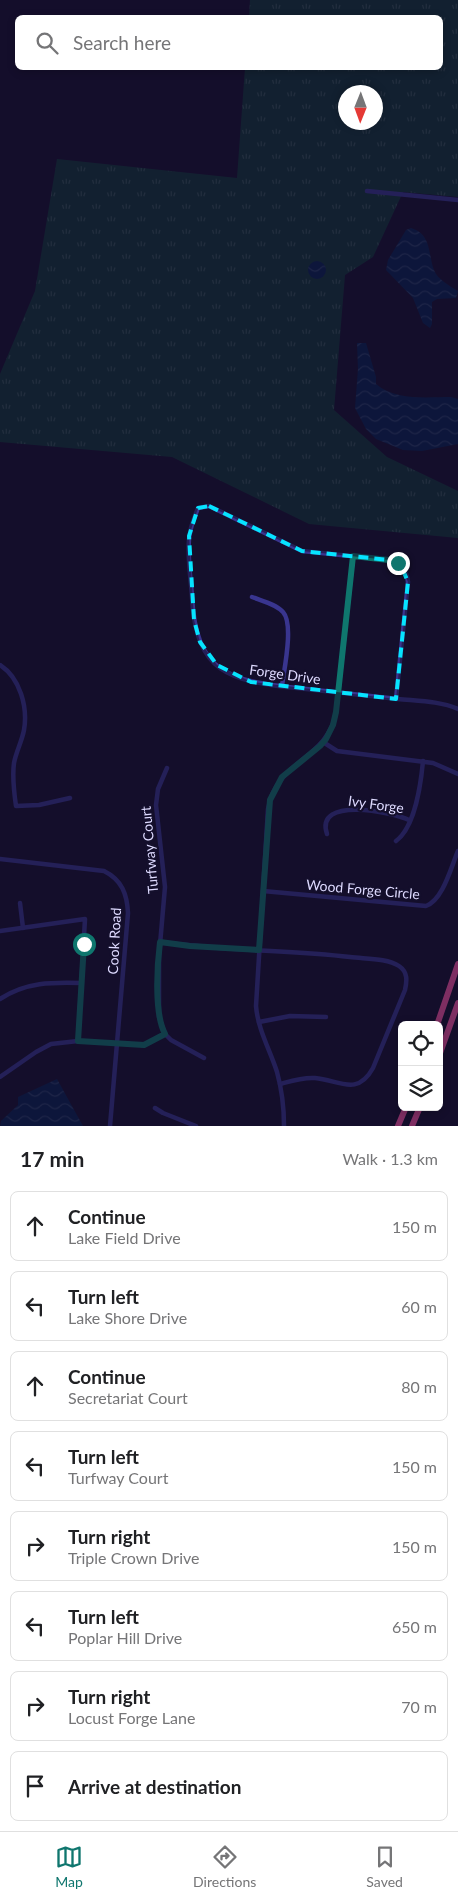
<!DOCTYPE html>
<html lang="en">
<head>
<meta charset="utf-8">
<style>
	:root { --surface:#fff; --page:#f6f6f6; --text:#202124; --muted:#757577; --line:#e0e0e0; --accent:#0f766e }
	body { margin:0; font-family:Lato,sans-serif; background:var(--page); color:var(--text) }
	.controls { position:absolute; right:15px; bottom:15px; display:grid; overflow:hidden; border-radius:8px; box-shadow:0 2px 8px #0003 }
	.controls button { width:45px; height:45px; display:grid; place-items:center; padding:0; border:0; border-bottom:1px solid var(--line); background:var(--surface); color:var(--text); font:25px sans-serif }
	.compass { position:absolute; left:338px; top:85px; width:45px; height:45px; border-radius:50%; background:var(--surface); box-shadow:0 2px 8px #0003; rotate:181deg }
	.stop { position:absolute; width:15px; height:15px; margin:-11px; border:4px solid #0f766e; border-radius:50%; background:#fff }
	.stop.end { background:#0f766e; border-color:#fff; box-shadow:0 1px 5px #0008 }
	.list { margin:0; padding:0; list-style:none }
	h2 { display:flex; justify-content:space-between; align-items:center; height:65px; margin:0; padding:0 20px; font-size:21px }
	h2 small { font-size:16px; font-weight:400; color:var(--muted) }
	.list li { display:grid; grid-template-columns:32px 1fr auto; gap:15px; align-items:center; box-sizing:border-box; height:70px; margin:0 10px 10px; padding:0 10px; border:1px solid var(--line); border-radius:8px }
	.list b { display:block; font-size:19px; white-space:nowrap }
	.list p { margin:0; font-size:16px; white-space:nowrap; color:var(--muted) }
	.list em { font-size:16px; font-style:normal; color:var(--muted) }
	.icon { flex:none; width:28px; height:28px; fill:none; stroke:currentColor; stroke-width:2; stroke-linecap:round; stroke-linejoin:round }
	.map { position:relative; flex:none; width:458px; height:1126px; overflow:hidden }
	.search { position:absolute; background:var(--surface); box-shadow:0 2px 8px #0003; left:15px; right:15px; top:15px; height:55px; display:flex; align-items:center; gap:12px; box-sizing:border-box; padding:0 18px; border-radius:8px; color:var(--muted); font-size:19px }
	.sheet { height:705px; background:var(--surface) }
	nav { display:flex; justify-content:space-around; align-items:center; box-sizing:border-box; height:70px; border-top:1px solid var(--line); background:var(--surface); font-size:14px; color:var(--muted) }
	nav a { display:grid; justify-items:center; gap:2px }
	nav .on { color:var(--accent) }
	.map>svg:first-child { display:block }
</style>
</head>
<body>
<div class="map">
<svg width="458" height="1126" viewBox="0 0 458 1126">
	<defs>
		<pattern id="grass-tufts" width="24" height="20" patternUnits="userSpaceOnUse" patternTransform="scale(1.25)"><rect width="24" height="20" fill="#113736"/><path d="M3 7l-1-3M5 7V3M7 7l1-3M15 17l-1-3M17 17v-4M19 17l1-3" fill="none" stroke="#335354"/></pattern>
		<pattern id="water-waves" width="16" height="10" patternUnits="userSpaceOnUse" patternTransform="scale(1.25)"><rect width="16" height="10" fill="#06204e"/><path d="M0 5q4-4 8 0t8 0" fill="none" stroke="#2a4069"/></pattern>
	</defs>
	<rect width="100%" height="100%" fill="#140f2c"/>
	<path fill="url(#grass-tufts)" fill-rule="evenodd" d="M 250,0 L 458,0 L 458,197 L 403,192 L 373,257 L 345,275 L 334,410 L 387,457 L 458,491 L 458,538 L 309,524 L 172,457 L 0,442 L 0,374 L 35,291 L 57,159 L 237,178 L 245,68 L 440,68 L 440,18 L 249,17 ZM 346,92 L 376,92 L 376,122 L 346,122 Z"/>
	<g fill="url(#water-waves)">
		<path d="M 411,228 C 432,234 428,255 434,270 C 437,279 450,286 458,291 L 456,298 L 437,299 L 432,302 L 432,324 L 430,328 L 423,323 L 413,298 L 386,270 L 388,260 L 406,230 Z"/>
		<circle cx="317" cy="270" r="9"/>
		<path d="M 357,343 L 366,343 L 376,377 L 376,384 C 396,401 426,397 451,397 L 458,399 L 458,444 L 422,451 L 403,450 L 376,439 L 366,429 L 355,408 L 358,369 Z"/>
		<path d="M 57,1079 L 83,1126 L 0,1126 L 1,1121 L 18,1105 L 18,1097 Z"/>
	</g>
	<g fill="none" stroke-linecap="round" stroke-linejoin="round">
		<g stroke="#39358f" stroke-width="4.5">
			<path d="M 367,191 L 458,200"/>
			<path d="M 252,597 C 262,601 276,604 283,612 C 294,624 284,670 282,686"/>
			<path d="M 0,665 C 20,678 28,707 24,730 C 22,741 16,752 14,763 C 12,777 14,792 16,806 L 39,805 L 70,798"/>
			<path d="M 396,699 L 408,582 C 407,570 401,563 389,560 L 302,551 L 209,506 L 198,508 C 195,516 191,525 190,533 C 186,549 191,580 192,597 C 196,673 229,681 297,688 C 331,692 364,695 398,699 C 418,701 440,701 458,709"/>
			<path d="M 323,742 L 337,751 L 433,763 L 458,774"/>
			<path d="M 167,768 L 158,789 L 156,805 L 165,887 L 159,956 L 159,1017 L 165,1034 L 171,1040 L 204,1058"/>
			<path d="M 327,834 C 314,796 393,812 409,820"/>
			<path d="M 396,841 C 415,827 421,783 423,761"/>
			<path d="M 0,859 L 104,871 C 122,880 127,894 128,913 L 110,1126"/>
			<path d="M 263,891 L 426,906 C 443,900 451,867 458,851"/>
			<path d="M 20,903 L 23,928"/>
			<path d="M 0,931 L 85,919 L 78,1041"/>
			<path d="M 161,942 C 224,951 287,950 350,957 C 365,959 387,958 399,966 C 408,972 407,981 405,990 L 373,1068 C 357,1097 339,1080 315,1078 C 303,1077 291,1081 280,1084"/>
			<path d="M 0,999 C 26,982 52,982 82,983"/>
			<path d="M 259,1022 L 290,1016 L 326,1017"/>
			<path d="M 0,1077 L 36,1052 L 51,1044 L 78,1041 L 144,1045 L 165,1034"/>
			<path d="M 155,1108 L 163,1113 L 196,1126"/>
			<path d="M 284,1126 C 284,1108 282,1090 277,1072 C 270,1050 258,1030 256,1006 L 268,809 C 276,760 327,760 336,713 L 353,557"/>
		</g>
		<g stroke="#ff55a5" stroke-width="6">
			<path d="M 437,1025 L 458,964"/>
			<path d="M 439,1056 L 458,1003"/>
			<path d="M 398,1126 L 406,1107"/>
			<path d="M 412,1126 L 420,1107"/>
		</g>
	</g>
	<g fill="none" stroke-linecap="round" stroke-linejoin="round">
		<path stroke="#0f766e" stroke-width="6" d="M 84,944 L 78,1041 L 144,1045 L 165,1034 C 154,1013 157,966 160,942 L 190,946 L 259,950 L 270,800 L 282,777 L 320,746 L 326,739 L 333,725 L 336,712 L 353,556 L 389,560 L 398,563"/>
	</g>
	<path d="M0 0H458V1126H0ZM 209,506 L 302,551 L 389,560 L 401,565 L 408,582 L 396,699 L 251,682 L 217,665 L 200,642 L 194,620 L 189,536 L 198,508 Z" fill="#140f2c" fill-opacity=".55" fill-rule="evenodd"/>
	<path fill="none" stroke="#06e4ff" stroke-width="4" stroke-dasharray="10 6" stroke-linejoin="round" d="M 209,506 L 302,551 L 389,560 L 401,565 L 408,582 L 396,699 L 251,682 L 217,665 L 200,642 L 194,620 L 189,536 L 198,508 Z"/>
	<g text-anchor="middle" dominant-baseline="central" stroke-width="4.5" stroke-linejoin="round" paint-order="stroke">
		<g font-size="14" fill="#dedaff" stroke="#140f2c">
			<text transform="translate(285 674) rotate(8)">Forge Drive</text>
			<text transform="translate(376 804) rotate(8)">Ivy Forge</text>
			<text transform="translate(149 850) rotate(-95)">Turfway Court</text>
			<text transform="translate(363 889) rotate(5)">Wood Forge Circle</text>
			<text transform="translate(114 941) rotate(-87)">Cook Road</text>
		</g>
	</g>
</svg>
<div class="controls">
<button><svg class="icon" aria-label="locate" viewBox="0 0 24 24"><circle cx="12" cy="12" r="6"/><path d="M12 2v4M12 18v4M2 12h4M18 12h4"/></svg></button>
<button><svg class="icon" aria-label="layers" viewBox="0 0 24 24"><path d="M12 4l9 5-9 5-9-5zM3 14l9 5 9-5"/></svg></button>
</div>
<svg class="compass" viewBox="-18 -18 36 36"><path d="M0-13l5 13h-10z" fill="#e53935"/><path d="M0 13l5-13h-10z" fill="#757577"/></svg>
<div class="stop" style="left:84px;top:944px"></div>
<div class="stop end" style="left:398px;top:563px"></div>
<div class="search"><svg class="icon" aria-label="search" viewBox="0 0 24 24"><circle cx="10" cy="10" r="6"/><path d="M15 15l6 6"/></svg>Search here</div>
</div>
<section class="sheet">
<h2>17 min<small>Walk · 1.3 km</small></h2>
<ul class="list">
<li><svg class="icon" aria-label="ahead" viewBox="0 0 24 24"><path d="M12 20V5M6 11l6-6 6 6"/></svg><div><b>Continue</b><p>Lake Field Drive</p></div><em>150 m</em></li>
<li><svg class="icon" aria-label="left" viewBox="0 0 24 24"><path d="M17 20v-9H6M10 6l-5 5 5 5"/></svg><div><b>Turn left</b><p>Lake Shore Drive</p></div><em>60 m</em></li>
<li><svg class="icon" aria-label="ahead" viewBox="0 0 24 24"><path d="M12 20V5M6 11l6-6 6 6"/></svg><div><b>Continue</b><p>Secretariat Court</p></div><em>80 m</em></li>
<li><svg class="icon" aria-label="left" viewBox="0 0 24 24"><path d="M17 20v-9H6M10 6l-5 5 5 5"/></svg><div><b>Turn left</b><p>Turfway Court</p></div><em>150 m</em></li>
<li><svg class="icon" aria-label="right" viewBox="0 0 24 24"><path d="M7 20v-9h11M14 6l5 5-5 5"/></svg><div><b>Turn right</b><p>Triple Crown Drive</p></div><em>150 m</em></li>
<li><svg class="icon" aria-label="left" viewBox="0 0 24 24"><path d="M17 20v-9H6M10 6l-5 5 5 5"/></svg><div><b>Turn left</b><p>Poplar Hill Drive</p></div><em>650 m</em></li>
<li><svg class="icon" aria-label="right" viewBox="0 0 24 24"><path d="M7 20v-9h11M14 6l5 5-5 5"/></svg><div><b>Turn right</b><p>Locust Forge Lane</p></div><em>70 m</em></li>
<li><svg class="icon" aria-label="arrive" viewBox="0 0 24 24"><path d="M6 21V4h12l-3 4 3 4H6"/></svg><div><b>Arrive at destination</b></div></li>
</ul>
</section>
<nav>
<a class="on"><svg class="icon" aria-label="map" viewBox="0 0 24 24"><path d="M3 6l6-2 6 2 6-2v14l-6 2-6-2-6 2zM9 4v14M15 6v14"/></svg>Map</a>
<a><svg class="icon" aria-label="directions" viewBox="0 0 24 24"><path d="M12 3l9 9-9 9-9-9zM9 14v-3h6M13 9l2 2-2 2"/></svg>Directions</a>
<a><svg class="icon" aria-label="saved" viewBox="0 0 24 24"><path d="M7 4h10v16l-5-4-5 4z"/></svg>Saved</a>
</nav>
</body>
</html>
